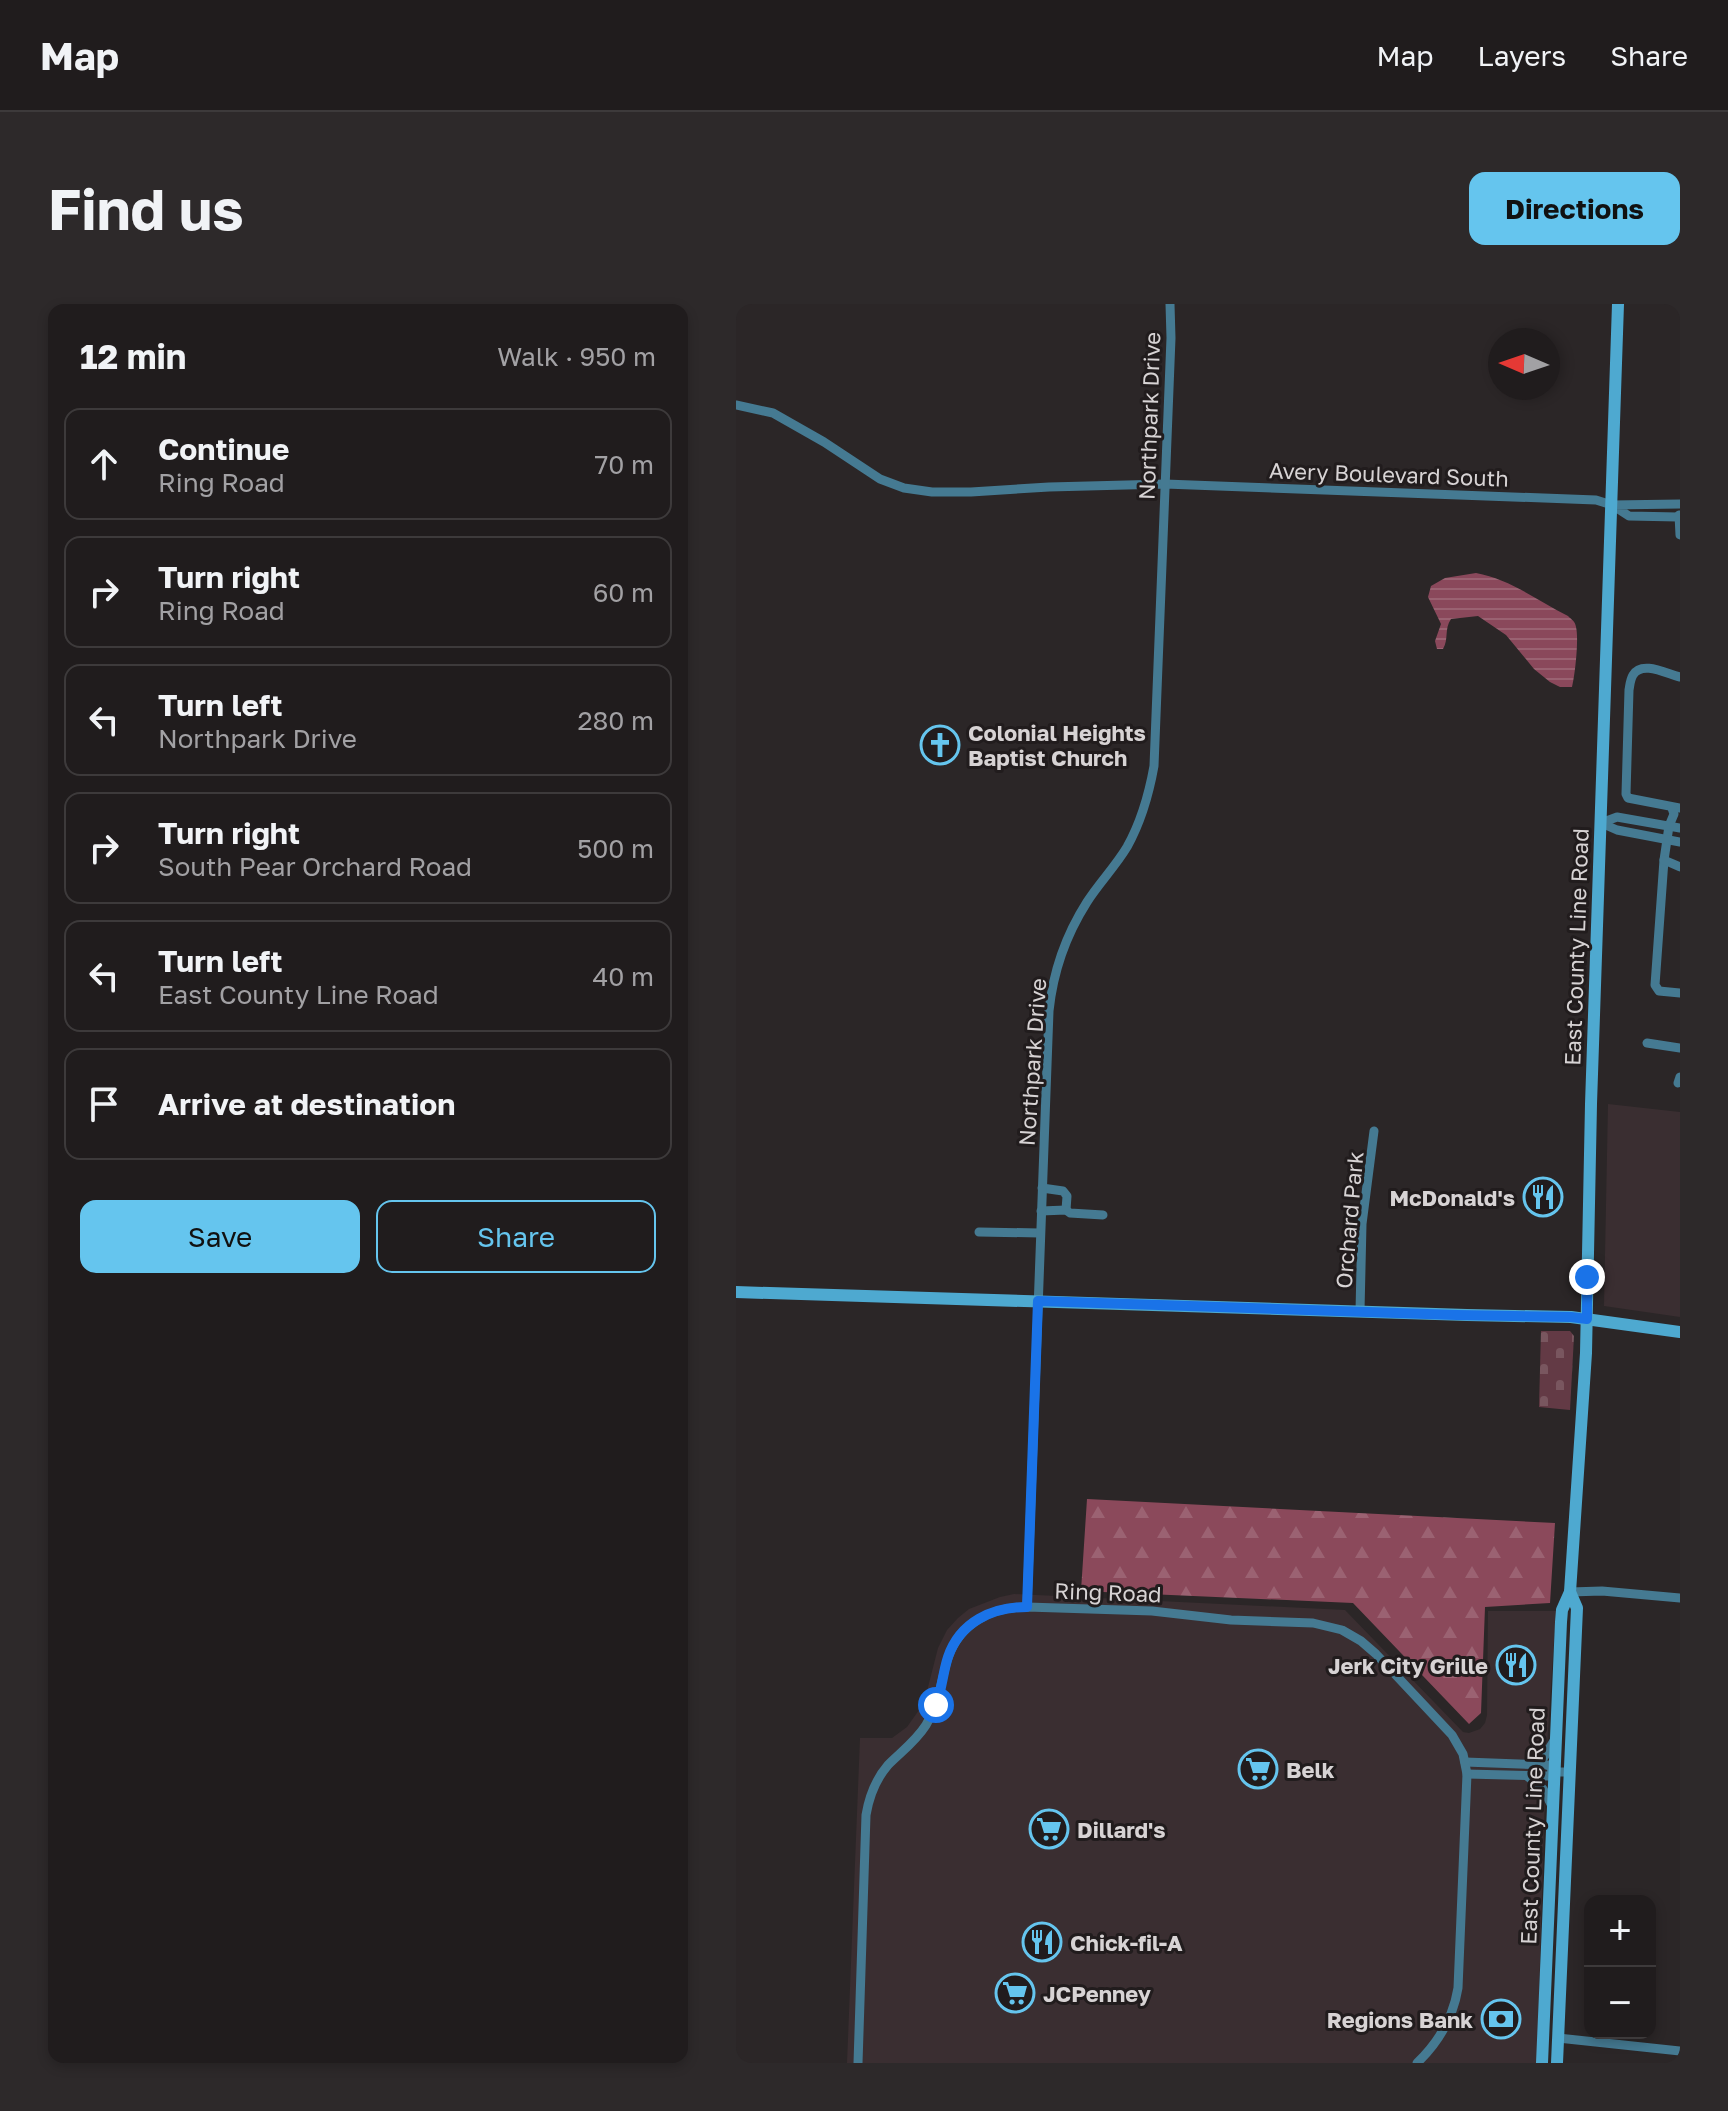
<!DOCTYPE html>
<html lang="en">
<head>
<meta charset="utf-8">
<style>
	:root { --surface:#201c1d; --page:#2d292a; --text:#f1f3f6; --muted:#a2a1a4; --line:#3d3a3b; --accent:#65c5ee }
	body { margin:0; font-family:"Golos Text",sans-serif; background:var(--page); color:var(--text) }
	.controls { position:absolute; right:24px; bottom:24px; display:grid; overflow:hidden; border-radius:16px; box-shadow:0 4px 12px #0003 }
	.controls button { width:72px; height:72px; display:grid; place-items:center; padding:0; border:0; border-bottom:2px solid var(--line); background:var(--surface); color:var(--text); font:40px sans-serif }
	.compass { position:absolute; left:752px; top:24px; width:72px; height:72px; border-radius:50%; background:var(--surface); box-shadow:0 4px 12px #0003; rotate:272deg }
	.stop { position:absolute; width:24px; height:24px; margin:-18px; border:6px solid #1a73e8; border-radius:50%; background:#fff }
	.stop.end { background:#1a73e8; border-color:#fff; box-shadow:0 2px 8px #0008 }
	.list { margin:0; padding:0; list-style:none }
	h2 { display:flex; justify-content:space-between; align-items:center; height:104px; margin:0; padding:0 32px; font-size:34px }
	h2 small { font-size:26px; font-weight:400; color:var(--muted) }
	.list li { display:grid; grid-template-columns:52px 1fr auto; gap:24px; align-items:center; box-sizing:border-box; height:112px; margin:0 16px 16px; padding:0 16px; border:2px solid var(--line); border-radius:16px }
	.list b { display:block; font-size:30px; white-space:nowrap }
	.list p { margin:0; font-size:26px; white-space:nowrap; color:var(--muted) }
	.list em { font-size:26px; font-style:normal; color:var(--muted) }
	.actions { display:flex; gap:16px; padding:24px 32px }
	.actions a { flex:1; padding:18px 0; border:2px solid var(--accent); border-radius:16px; text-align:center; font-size:28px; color:var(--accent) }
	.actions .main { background:var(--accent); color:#111 }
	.icon { flex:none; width:44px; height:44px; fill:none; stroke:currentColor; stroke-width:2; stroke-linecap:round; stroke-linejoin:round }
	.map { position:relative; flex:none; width:944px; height:1759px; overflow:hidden; border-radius:16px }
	header { display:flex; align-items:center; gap:48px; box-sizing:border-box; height:112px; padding:0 40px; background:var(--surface); border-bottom:2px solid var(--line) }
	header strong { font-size:38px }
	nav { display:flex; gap:44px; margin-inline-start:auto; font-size:28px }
	.intro { display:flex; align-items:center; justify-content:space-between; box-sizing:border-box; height:192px; padding:0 48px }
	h1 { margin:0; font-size:56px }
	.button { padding:20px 36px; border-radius:16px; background:var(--accent); color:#111; font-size:28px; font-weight:700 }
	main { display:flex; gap:48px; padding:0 48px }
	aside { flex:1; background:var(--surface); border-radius:16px; box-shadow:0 4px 12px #0003 }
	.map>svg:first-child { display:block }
</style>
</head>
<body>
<header>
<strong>Map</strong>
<nav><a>Map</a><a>Layers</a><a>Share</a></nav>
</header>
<div class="intro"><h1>Find us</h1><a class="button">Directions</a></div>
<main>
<aside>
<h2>12 min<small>Walk · 950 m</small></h2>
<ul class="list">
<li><svg class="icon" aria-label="ahead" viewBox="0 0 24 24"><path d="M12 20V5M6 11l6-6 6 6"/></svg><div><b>Continue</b><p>Ring Road</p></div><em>70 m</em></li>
<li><svg class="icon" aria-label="right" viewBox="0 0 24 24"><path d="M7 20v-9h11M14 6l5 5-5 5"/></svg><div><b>Turn right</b><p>Ring Road</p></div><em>60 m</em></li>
<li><svg class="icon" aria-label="left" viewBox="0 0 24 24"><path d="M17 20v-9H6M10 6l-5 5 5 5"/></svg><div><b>Turn left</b><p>Northpark Drive</p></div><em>280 m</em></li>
<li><svg class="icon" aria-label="right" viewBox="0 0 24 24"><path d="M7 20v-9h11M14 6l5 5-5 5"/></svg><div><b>Turn right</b><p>South Pear Orchard Road</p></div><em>500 m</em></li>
<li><svg class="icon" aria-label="left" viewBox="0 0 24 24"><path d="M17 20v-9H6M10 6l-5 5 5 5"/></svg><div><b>Turn left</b><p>East County Line Road</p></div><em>40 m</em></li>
<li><svg class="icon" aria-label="arrive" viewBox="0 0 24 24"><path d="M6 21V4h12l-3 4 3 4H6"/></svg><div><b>Arrive at destination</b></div></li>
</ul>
<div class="actions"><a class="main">Save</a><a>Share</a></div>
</aside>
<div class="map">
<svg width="944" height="1759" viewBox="0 0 944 1759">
	<defs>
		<pattern id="forest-firs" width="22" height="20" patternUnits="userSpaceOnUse" patternTransform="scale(2)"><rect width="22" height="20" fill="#8b495b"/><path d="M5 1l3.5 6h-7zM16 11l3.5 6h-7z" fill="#9b6272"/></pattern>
		<pattern id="cemetery-stones" width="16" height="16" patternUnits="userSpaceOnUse" patternTransform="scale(2)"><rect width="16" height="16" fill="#633a45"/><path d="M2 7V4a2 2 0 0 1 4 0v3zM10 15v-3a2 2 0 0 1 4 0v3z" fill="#79565f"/></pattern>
		<pattern id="water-rules" width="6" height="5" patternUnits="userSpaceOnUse" patternTransform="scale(2)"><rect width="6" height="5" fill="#8a485b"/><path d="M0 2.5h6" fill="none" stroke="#9a6272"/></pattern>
	</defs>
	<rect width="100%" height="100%" fill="#2b2627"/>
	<g fill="#3a2e31">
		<path d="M 872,800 L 944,808 L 944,1013 L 868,1002 Z"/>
		<path d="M 278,1290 L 609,1306 L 727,1428 L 733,1429 L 744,1425 L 749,1419 L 751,1411 L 752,1307 L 820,1307 L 810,1457 L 801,1759 L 111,1759 L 124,1434 L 156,1434 L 171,1423 L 183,1406 L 191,1387 L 202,1344 L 211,1326 L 222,1314 L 233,1305 L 264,1293 Z"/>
	</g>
	<path fill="url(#forest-firs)" d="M 351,1195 L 819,1219 L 814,1299 L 749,1303 L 745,1409 L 733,1420 L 617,1299 L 345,1287 Z"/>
	<path fill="url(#cemetery-stones)" d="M 805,1027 L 834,1027 L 838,1032 L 834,1106 L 803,1103 Z"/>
	<path fill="url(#water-rules)" d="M 740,269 C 774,275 802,297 832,312 C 836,316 839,317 840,323 C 843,335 839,371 836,383 L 824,383 L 814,378 L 798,365 L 770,331 L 742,312 L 715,315 C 708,325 713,335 707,345 L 701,345 L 699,337 L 705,320 L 692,293 L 695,282 L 709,274 Z"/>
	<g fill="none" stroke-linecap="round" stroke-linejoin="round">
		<g stroke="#457a92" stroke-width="9">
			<path d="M 0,101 L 37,109 L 88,138 L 144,175 L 168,184 L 196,188 L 235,188 L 313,183 L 429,180 L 860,196 L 876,201"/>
			<path d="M 943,211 L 944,231"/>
			<path d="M 942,213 L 893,212 L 876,201 L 944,200"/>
			<path d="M 944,373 C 931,370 906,356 897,371 C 894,376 894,381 893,386 L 890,490 L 892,494 L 944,504"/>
			<path d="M 936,504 L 938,510 L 933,522 L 928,556 L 919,681 L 923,687 L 944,689"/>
			<path d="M 865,519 L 881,526 L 944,538"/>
			<path d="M 865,519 L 881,513 L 944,524"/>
			<path d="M 928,556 L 944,563"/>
			<path d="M 911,739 L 944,744"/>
			<path d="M 942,779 L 944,773"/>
			<path d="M 306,884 L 327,887 L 331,892 L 330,906"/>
			<path d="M 305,907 L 330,906 L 334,909 L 367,911"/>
			<path d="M 243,928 L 304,929"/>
			<path d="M 624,1007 L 626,920 L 638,827"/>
			<path d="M 834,1288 L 866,1287 L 944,1294"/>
			<path d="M 291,1303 L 313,707 C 317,668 330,631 351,598 C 363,579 379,563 391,543 C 405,518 413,490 418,462 L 435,34 L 434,0"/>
			<path d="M 729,1458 L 812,1461 L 819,1468"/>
			<path d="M 796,1459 L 808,1453 L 818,1437"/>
			<path d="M 731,1470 L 812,1472 L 819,1468 L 834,1468"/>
			<path d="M 791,1472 L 807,1485 L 816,1502"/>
			<path d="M 822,1734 L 944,1747"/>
			<path d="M 122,1759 L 130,1511 C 133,1493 140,1475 152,1461 C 165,1448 180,1437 190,1421 C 204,1398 204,1381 211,1357 C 222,1320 254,1303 291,1303 L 416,1307 L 495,1316 L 577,1319 L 606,1326 L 625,1337 L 640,1350 L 716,1431 L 727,1450 L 731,1470 L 722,1684 C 717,1714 703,1738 681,1759"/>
		</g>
		<g stroke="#4ea9d0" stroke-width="12">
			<path d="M 0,988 L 731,1011 L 835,1013 L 944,1028"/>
			<path d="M 806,1759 L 825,1318 L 826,1306 L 834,1288 L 850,1049 L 855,800 L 882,0"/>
			<path d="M 821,1759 L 841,1304 L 834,1288"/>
		</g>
	</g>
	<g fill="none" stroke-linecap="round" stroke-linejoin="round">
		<path stroke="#1a73e8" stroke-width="10" d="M 200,1401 C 206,1385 207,1368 212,1353 C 224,1318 256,1303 291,1303 L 302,997 L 721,1011 L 835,1013 L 851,1015 L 851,973"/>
	</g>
	<defs>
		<symbol id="church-ring" viewBox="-11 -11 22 22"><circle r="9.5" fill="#211c1d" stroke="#65c5ee" stroke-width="1.5"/><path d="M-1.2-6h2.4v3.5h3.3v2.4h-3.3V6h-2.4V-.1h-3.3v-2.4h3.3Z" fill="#65c5ee"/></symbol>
		<symbol id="restaurant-ring" viewBox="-11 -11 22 22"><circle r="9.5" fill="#211c1d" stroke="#65c5ee" stroke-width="1.5"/><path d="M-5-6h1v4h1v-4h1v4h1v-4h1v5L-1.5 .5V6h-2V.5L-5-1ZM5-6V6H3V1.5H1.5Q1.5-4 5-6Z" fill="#65c5ee"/></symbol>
		<symbol id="supermarket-ring" viewBox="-11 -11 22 22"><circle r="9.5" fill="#211c1d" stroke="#65c5ee" stroke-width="1.5"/><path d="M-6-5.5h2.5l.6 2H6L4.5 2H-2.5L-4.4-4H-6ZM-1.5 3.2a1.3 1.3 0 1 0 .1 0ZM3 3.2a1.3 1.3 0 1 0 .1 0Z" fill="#65c5ee"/></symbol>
		<symbol id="bank-ring" viewBox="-11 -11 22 22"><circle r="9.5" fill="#211c1d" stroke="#65c5ee" stroke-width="1.5"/><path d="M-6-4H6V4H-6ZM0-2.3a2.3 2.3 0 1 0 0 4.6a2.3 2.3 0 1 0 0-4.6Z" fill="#65c5ee"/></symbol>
	</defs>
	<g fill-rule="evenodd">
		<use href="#church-ring" x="182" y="419" width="44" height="44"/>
		<use href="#restaurant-ring" x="785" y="871" width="44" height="44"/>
		<use href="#restaurant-ring" x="758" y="1339" width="44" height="44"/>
		<use href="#supermarket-ring" x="500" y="1443" width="44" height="44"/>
		<use href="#supermarket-ring" x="291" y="1503" width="44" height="44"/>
		<use href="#restaurant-ring" x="284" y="1616" width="44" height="44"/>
		<use href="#supermarket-ring" x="257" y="1667" width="44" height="44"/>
		<use href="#bank-ring" x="743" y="1693" width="44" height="44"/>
	</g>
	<g text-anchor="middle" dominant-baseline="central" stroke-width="6" stroke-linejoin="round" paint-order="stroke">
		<g font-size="22" fill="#d7d3d4" stroke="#211c1d">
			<text transform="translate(413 112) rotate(-88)">Northpark Drive</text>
			<text transform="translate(653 170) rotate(2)">Avery Boulevard South</text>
			<text transform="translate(840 643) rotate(-88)">East County Line Road</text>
			<text transform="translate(296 758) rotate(-86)">Northpark Drive</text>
			<text transform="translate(613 916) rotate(-85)">Orchard Park</text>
			<text transform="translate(372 1288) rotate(2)">Ring Road</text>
			<text transform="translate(796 1522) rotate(-88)">East County Line Road</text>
		</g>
		<g font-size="22" font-weight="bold" fill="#d7d3d4" stroke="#211c1d" text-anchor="start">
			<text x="232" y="428">Colonial Heights<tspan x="232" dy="25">Baptist Church</tspan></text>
			<text x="779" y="893" text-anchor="end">McDonald's</text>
			<text x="752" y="1361" text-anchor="end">Jerk City Grille</text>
			<text x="550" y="1465">Belk</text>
			<text x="341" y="1525">Dillard's</text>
			<text x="334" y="1638">Chick-fil-A</text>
			<text x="307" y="1689">JCPenney</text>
			<text x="737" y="1715" text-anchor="end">Regions Bank</text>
		</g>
	</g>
</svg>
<div class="controls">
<button>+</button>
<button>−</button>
</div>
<svg class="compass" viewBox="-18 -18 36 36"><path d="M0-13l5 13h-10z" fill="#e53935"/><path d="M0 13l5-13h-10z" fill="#a2a1a4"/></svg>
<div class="stop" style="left:200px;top:1401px"></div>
<div class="stop end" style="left:851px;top:973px"></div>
</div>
</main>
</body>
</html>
